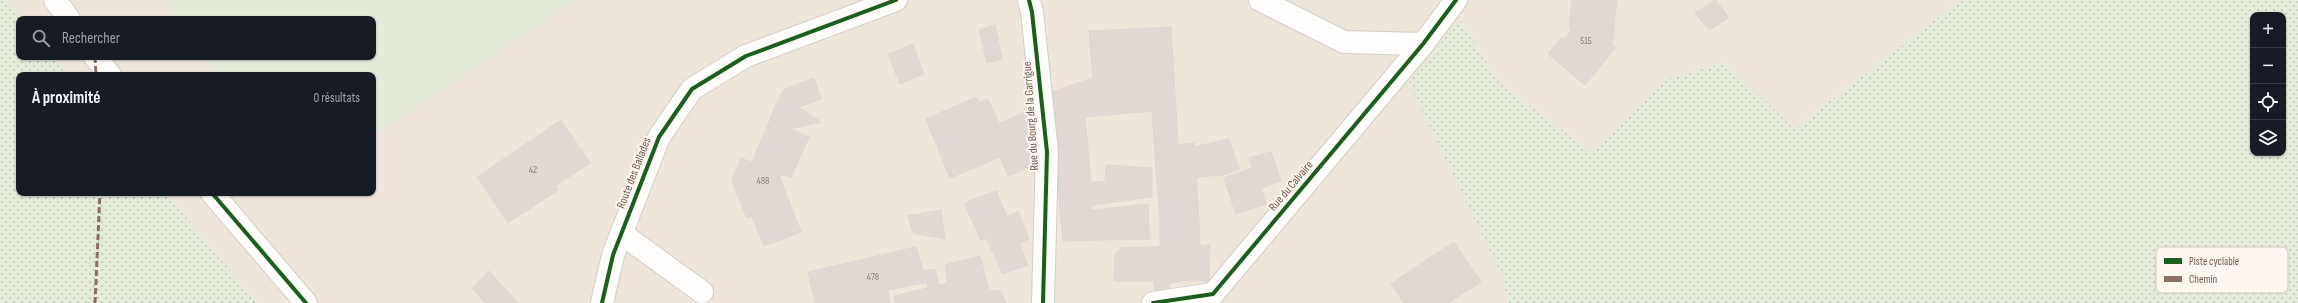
<!DOCTYPE html>
<html lang="fr">
<head>
<meta charset="utf-8">
<style>
	:root { --surface:#171b24; --page:#242831; --text:#f1f3f6; --muted:#9ea1a6; --line:#363941 }
	body { margin:0; font-family:"Sofia Sans Condensed",sans-serif; background:var(--page); color:var(--text) }
	.controls { position:absolute; right:12px; top:12px; display:grid; overflow:hidden; border-radius:8px; box-shadow:0 1px 3px #0004 }
	.controls button { width:36px; height:36px; display:grid; place-items:center; padding:0; border:0; border-bottom:1px solid var(--line); background:var(--surface); color:var(--text); font:20px sans-serif }
	.list { margin:0; padding:0; list-style:none }
	h2 { display:flex; justify-content:space-between; align-items:center; height:52px; margin:0; padding:0 16px; font-size:17px }
	h2 small { font-size:13px; font-weight:400; color:var(--muted) }
	.icon { flex:none; width:22px; height:22px; fill:none; stroke:currentColor; stroke-width:2; stroke-linecap:round; stroke-linejoin:round }
	.map { position:relative; flex:none; width:2298px; height:303px; overflow:hidden }
	.search { position:absolute; background:var(--surface); box-shadow:0 1px 3px #0004; left:16px; top:16px; width:360px; height:44px; display:flex; align-items:center; gap:10px; box-sizing:border-box; padding:0 14px; border-radius:8px; color:var(--muted); font-size:15px }
	.panel { position:absolute; background:var(--surface); box-shadow:0 1px 3px #0004; left:16px; top:72px; width:360px; height:124px; border-radius:8px }
	.map>svg:first-child { display:block }
</style>
</head>
<body>
<div class="map">
<svg width="2298" height="303" viewBox="0 0 2298 303">
	<defs>
		<pattern id="grass-dots" width="8" height="8" patternUnits="userSpaceOnUse"><rect width="8" height="8" fill="#e4ebd9"/><path d="M2 2h.1M6 6h.1" fill="none" stroke="#bdc1b2" stroke-width="1.8" stroke-linecap="round"/></pattern>
	</defs>
	<rect width="100%" height="100%" fill="#f6f2ed"/>
	<path fill="#eee5db" d="M 8,0 L 1961,0 L 1793,129 L 1725,63 L 1667,79 L 1593,153 L 1499,83 L 1461,20 L 1508,303 L 257,303 L 166,193 L 373,193 L 373,75 L 69,75 L 55,57 L 373,57 L 373,19 L 24,19 Z"/>
	<g fill="url(#grass-dots)" fill-rule="evenodd">
		<path d="M 0,0 L 8,0 L 24,19 L 19,19 L 19,57 L 55,57 L 69,75 L 19,75 L 19,193 L 166,193 L 257,303 L 0,303 Z"/>
		<path d="M 1961,0 L 2298,0 L 2298,303 L 1508,303 L 1502,276 L 1409,83 L 1460,19 L 1499,83 L 1593,153 L 1667,79 L 1725,63 L 1794,129 ZM 2253,15 L 2283,15 L 2283,153 L 2253,153 Z"/>
	</g>
	<path fill="#e4ebd9" d="M 165,0 L 575,0 L 373,136 L 373,75 L 216,75 L 204,57 L 373,57 L 373,19 L 178,19 Z"/>
	<g fill="#dfd8d3" stroke="#ded6d0">
		<path d="M 1572,0 L 1617,0 L 1612,44 L 1616,47 L 1585,85 L 1548,54 L 1561,38 L 1565,38 L 1571,31 L 1569,29 Z"/>
		<path d="M 1715,0 L 1724,11 L 1704,24 L 1695,13 Z"/>
		<path d="M 1724,11 L 1728,18 L 1710,30 L 1704,24 Z"/>
		<path d="M 995,25 L 1002,59 L 987,63 L 979,30 Z"/>
		<path d="M 1171,27 L 1174,76 L 1093,78 L 1089,31 Z"/>
		<path d="M 913,44 L 924,74 L 900,84 L 888,54 Z"/>
		<path d="M 1174,76 L 1178,145 L 1194,143 L 1196,177 L 1157,182 L 1152,111 L 1085,117 L 1091,182 L 1105,182 L 1106,165 L 1152,168 L 1152,197 L 1092,205 L 1092,210 L 1060,212 L 1051,92 L 1093,78 Z"/>
		<path d="M 814,78 L 821,99 L 799,107 L 821,122 L 776,104 L 784,90 Z"/>
		<path d="M 976,97 L 979,102 L 988,99 L 999,123 L 989,128 L 987,125 L 937,146 L 926,119 Z"/>
		<path d="M 776,104 L 821,122 L 790,129 L 770,120 Z"/>
		<path d="M 1026,112 L 1036,164 L 1008,176 L 989,128 Z"/>
		<path d="M 561,120 L 590,163 L 555,186 L 558,190 L 508,223 L 477,177 Z"/>
		<path d="M 770,120 L 809,137 L 791,177 L 784,175 L 779,176 L 801,232 L 764,246 L 747,204 L 742,206 L 735,189 L 747,184 L 745,178 Z"/>
		<path d="M 987,125 L 1000,157 L 950,178 L 937,146 Z"/>
		<path d="M 1229,139 L 1239,169 L 1222,175 L 1196,177 L 1194,147 Z"/>
		<path d="M 1271,152 L 1281,181 L 1261,188 L 1266,204 L 1236,214 L 1224,178 L 1252,168 L 1249,158 Z"/>
		<path d="M 741,158 L 751,162 L 745,178 L 747,184 L 735,189 L 732,180 Z"/>
		<path d="M 1196,177 L 1199,221 L 1160,222 L 1157,182 Z"/>
		<path d="M 996,191 L 1007,217 L 1018,211 L 1029,239 L 1019,243 L 1028,265 L 1003,274 L 986,238 L 981,240 L 964,203 Z"/>
		<path d="M 747,204 L 752,216 L 747,218 L 742,206 Z"/>
		<path d="M 1148,204 L 1149,239 L 1096,240 L 1092,210 Z"/>
		<path d="M 941,210 L 945,239 L 913,233 L 908,216 Z"/>
		<path d="M 1092,210 L 1096,240 L 1063,241 L 1060,212 Z"/>
		<path d="M 1199,221 L 1200,246 L 1160,247 L 1160,222 Z"/>
		<path d="M 1454,242 L 1458,248 L 1431,267 L 1426,260 Z"/>
		<path d="M 1210,245 L 1209,281 L 1183,281 L 1182,246 Z"/>
		<path d="M 1182,246 L 1183,281 L 1169,283 L 1169,294 L 1154,296 L 1154,281 L 1114,281 L 1115,254 L 1121,248 Z"/>
		<path d="M 916,247 L 923,271 L 935,269 L 939,285 L 928,288 L 927,282 L 888,290 L 890,303 L 815,303 L 808,272 Z"/>
		<path d="M 1458,248 L 1481,282 L 1448,303 L 1404,303 L 1391,284 L 1426,260 L 1431,267 Z"/>
		<path d="M 980,256 L 989,290 L 1001,291 L 1006,303 L 932,303 L 928,288 L 948,283 L 945,265 Z"/>
		<path d="M 489,271 L 518,303 L 485,303 L 472,288 Z"/>
		<path d="M 928,288 L 932,303 L 895,303 L 894,296 Z"/>
	</g>
	<g fill="none" stroke-linecap="round" stroke-linejoin="round">
		<defs>
			<g id="minor">
				<path d="M 55,0 L 69,19"/>
				<path d="M 1029,0 L 1032,12 L 1047,152 L 1043,303"/>
				<path d="M 1260,0 L 1344,42 L 1423,44"/>
				<path d="M 95,57 L 110,75"/>
				<path d="M 212,193 L 306,303"/>
				<path d="M 622,234 L 702,292"/>
				<path d="M 602,303 L 613,255 L 659,137 L 692,89 L 746,56 L 896,0"/>
				<path d="M 1153,303 L 1213,294 L 1423,44 L 1456,0"/>
			</g>
		</defs>
		<use href="#minor" stroke="#d3cec8" stroke-width="24"/>
		<use href="#minor" stroke="#fefdfc" stroke-width="22"/>
		<g stroke="#8d6e63" stroke-width="3" stroke-dasharray="6 3" stroke-linecap="butt">
			<path d="M 95,57 L 96,75"/>
			<path d="M 95,303 L 100,193"/>
		</g>
		<defs>
			<g id="cycleway">
				<path d="M 1029,0 L 1032,12 L 1047,152 L 1043,303"/>
				<path d="M 212,193 L 306,303"/>
				<path d="M 602,303 L 613,255 L 659,137 L 692,89 L 746,56 L 896,0"/>
				<path d="M 1153,303 L 1213,294 L 1423,44 L 1456,0"/>
			</g>
		</defs>
		<use href="#cycleway" stroke="#fdf7ef" stroke-width="6"/>
		<use href="#cycleway" stroke="#1b5e20" stroke-width="4"/>
	</g>
	<g text-anchor="middle" dominant-baseline="central" stroke-width="4" stroke-linejoin="round" paint-order="stroke">
		<g font-size="10" fill="#8f7d74">
			<text x="1586" y="41">515</text>
			<text x="533" y="170">42</text>
			<text x="763" y="181">488</text>
			<text x="873" y="277">478</text>
		</g>
		<g font-size="12" fill="#715b50" stroke="#fdf7ef">
			<text transform="translate(1031 116) rotate(-94)">Rue du Bourg de la Garrigue</text>
			<text transform="translate(634 173) rotate(-69)">Route des Ballades</text>
			<text transform="translate(1291 186) rotate(-50)">Rue du Calvaire</text>
		</g>
	</g>
	<rect x="2156" y="247" width="132" height="46" rx="6" fill="#fdf7ef" stroke="#d3c8bf" stroke-width="1"/>
	<rect x="2164" y="258" width="18" height="6" fill="#1b5e20"/>
	<rect x="2164" y="276" width="18" height="6" fill="#8d6e63"/>
	<g font-size="11" fill="#715b50">
		<text x="2189" y="265">Piste cyclable</text>
		<text x="2189" y="283">Chemin</text>
	</g>
</svg>
<div class="controls">
<button>+</button>
<button>−</button>
<button><svg class="icon" aria-label="locate" viewBox="0 0 24 24"><circle cx="12" cy="12" r="6"/><path d="M12 2v4M12 18v4M2 12h4M18 12h4"/></svg></button>
<button><svg class="icon" aria-label="layers" viewBox="0 0 24 24"><path d="M12 4l9 5-9 5-9-5zM3 14l9 5 9-5"/></svg></button>
</div>
<div class="search"><svg class="icon" aria-label="search" viewBox="0 0 24 24"><circle cx="10" cy="10" r="6"/><path d="M15 15l6 6"/></svg>Rechercher</div>
<section class="panel">
<h2>À proximité<small>0 résultats</small></h2>
<ul class="list">
</ul>
</section>
</div>
</body>
</html>
